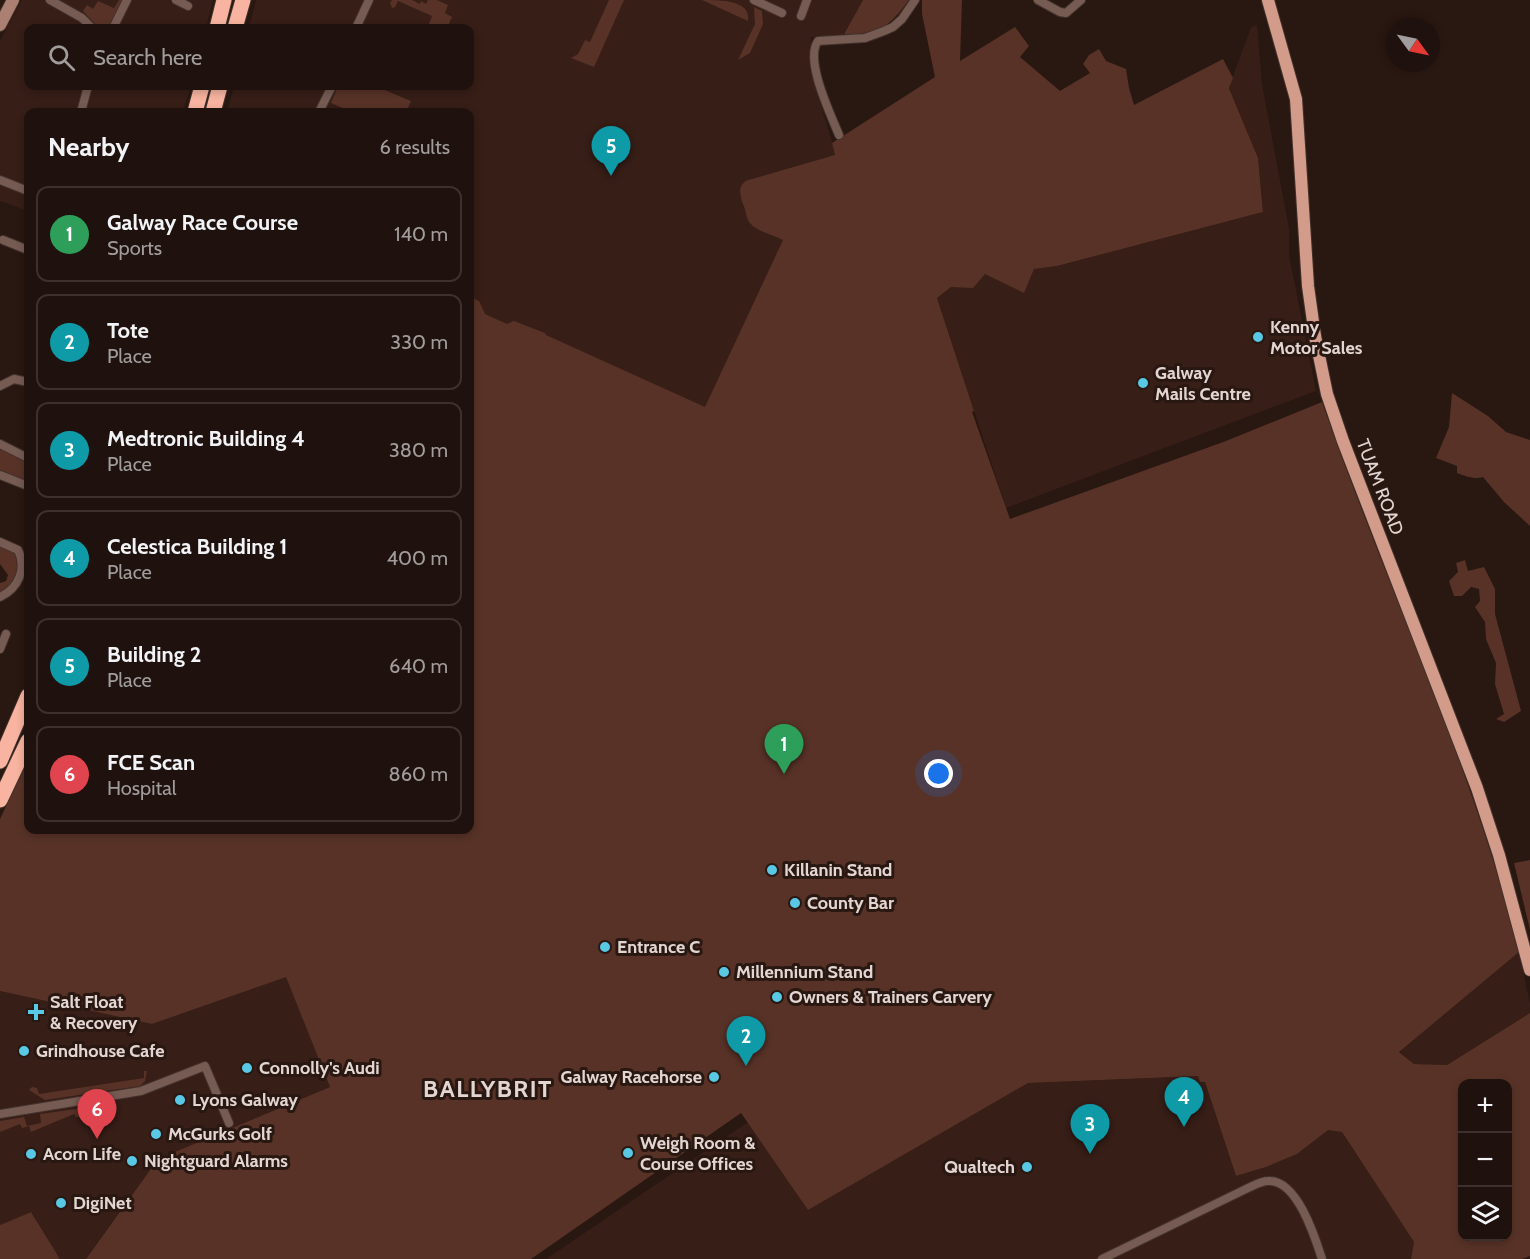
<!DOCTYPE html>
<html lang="en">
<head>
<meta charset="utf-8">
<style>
	:root { --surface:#1f110d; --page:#2c1f1b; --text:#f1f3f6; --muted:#a19d9d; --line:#3c312e; --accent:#59c8e4 }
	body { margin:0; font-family:Cabin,sans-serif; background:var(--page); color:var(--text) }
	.controls { position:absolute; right:18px; bottom:18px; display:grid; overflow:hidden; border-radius:12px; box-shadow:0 3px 9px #0003 }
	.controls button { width:54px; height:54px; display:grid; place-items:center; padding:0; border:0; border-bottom:2px solid var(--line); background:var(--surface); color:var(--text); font:30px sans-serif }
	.compass { position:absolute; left:1386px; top:18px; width:54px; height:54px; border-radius:50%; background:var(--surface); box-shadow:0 3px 9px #0003; rotate:123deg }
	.you { position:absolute; left:939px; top:774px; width:21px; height:21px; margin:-15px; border:4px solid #fff; border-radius:50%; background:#1a73e8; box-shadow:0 0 0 9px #1a73e833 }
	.badge { display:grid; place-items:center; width:39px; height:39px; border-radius:50%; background:var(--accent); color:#fff; font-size:20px; font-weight:700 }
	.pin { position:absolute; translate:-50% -50px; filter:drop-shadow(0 2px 3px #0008) }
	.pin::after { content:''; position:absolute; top:32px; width:21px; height:18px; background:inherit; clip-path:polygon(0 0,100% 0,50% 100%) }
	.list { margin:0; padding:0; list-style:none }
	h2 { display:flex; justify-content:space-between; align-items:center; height:78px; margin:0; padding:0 24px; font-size:26px }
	h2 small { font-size:20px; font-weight:400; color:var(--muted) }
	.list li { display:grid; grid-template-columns:39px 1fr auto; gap:18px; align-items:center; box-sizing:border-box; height:96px; margin:0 12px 12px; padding:0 12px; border:2px solid var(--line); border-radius:12px }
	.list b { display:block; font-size:22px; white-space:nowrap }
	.list p { margin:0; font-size:20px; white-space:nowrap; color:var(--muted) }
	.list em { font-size:20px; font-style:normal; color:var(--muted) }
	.icon { flex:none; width:33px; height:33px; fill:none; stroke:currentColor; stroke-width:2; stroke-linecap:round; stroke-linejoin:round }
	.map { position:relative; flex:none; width:1530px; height:1259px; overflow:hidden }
	.search { position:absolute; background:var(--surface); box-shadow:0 3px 9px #0003; left:24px; top:24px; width:450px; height:66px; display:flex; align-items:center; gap:15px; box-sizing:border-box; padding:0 21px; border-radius:12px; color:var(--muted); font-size:22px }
	.panel { position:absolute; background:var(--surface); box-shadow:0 3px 9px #0003; left:24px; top:108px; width:450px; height:726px; border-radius:12px }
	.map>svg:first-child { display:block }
</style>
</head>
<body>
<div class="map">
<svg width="1530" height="1259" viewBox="0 0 1530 1259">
	<rect width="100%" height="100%" fill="#291711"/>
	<g fill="#371e17">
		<path d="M 22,0 L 213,0 L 206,28 L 28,28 L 28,86 L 191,86 L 183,112 L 28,112 L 28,211 L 0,201 L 0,41 Z"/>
		<path d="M 256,0 L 863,0 L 843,35 L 836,37 L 811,37 L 810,69 L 836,155 L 748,180 L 740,189 L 740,194 L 752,225 L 799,212 L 817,470 L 470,362 L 470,112 L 227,112 L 234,86 L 470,86 L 470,28 L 249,28 Z"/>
		<path d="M 1257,25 L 1262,84 L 1289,228 L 1289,255 L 1316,391 L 1006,508 L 937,298 L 951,287 L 985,274 L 1057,266 L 1263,212 L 1258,158 L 1229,87 L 1251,27 Z"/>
		<path d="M 1519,952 L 1530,1004 L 1530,1013 L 1447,1065 L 1414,1064 L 1399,1051 Z"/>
		<path d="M 287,976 L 330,1087 L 158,1159 L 86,1259 L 60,1259 L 31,1212 L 0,1225 L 0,991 L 152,1024 Z"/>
		<path d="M 1199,1076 L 1200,1081 L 1205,1082 L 1236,1176 L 1266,1167 L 1297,1154 L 1328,1129 L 1342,1132 L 1414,1242 L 1411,1259 L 546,1259 L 748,1122 L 809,1209 L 1028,1083 Z"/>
	</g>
	<g fill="#583227" fill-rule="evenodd">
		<path d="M 119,0 L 122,0 L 108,28 L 99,28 L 83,11 L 87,5 L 93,9 L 98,1 L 114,8 Z"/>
		<path d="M 392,0 L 412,0 L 420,4 L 421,1 L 426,4 L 428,0 L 437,0 L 448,5 L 445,13 L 452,17 L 447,28 L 436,28 L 429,24 L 432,16 L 398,1 L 395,7 L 392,8 L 390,3 Z"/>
		<path d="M 609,0 L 624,0 L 594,67 L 571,58 L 578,54 L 585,40 L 590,42 Z"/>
		<path d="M 702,0 C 721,0 751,0 748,21 Z"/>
		<path d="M 863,0 L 909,0 C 889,27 879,35 844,34 Z"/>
		<path d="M 922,0 L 962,0 L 960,61 L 1015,27 L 1029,46 L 1020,57 L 1060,91 L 1090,73 L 1083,64 L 1089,55 L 1099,49 L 1106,61 L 1126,69 L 1129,88 L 1134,105 L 1223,59 L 1233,78 L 1229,88 L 1258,158 L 1263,212 L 1057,266 L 1034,269 L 1024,293 L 985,274 L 973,288 L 951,287 L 937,298 L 974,411 L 972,412 L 1010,519 L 1226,441 L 1322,402 C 1386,586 1472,763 1519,952 L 1399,1052 L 1414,1064 L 1447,1065 L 1530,1013 L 1530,1256 L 1522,1259 L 1411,1259 L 1414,1242 L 1342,1132 L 1328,1130 L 1297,1154 L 1266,1167 L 1236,1176 L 1205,1082 L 1200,1082 L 1198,1076 L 1028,1083 L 808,1210 L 741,1113 L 531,1259 L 86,1259 L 158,1159 L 330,1087 L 286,977 L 152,1024 L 0,991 L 0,819 L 28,760 L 28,830 L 470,830 L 470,297 L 479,301 L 485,314 L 507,324 L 514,321 L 545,333 L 546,335 L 705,407 L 783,240 C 773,235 756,231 750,223 C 747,220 746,213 745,209 C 741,199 735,186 748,180 L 835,155 L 832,143 L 935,77 L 922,14 ZM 1462,1084 L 1508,1084 L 1508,1236 L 1462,1236 Z"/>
		<path d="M 754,7 L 762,11 L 763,24 L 750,53 L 738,60 L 755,24 Z"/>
		<path d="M 338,86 L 375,86 L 411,101 L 406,112 L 352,112 L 331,103 Z"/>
		<path d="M 1452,393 L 1488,416 L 1506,432 L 1530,440 L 1530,526 L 1504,502 L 1483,477 C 1475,480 1465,476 1457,473 L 1457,466 L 1436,458 L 1449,427 Z"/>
		<path d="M 3,448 L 28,460 L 28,483 L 0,472 L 0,450 Z"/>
		<path d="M 0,546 L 15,551 C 20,573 17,580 0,593 L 0,583 L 6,581 L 8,575 L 0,564 Z"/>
		<path d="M 1465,560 L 1468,571 L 1484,567 L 1495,589 L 1495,614 L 1521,711 L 1504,722 L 1496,719 L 1504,714 L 1495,684 L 1496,663 L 1486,639 L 1485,622 L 1475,607 L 1480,601 L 1479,589 L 1471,587 L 1462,596 L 1454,596 L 1449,581 L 1458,572 L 1456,563 Z"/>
		<path d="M 1530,860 L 1530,930 L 1514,863 Z"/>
		<path d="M 144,1071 L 147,1071 L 145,1081 L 140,1086 L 45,1100 L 29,1090 L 32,1087 L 37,1088 L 39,1094 L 144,1078 Z"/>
		<path d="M 84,1108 L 92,1110 L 94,1113 L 90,1116 L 76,1117 L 74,1114 L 31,1132 L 29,1126 L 22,1128 L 20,1124 L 0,1132 L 0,1121 L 24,1117 L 27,1126 L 41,1123 L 40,1114 Z"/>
		<path d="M 31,1212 L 60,1259 L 0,1259 L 0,1225 Z"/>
	</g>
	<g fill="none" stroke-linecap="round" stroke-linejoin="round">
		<defs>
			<g id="street">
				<path d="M 50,0 L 82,18 L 92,28"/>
				<path d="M 176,0 L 188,6"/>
				<path d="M 754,0 L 782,13"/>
				<path d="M 1038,0 L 1060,12 L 1066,13 L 1081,0"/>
				<path d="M 801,16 L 807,0"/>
				<path d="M 113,28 L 127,0"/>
				<path d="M 356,28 L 369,0"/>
				<path d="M 81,112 L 88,86"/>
				<path d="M 319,112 L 332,86"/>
				<path d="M 839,135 C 831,115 804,60 818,41 L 865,38 L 884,31 L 893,27 L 902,19 L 915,0"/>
				<path d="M 0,180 L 28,191"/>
				<path d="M 3,240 L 28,250"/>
				<path d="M 0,386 L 14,379 L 28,382"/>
				<path d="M 0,444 L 28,458"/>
				<path d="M 0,475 L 28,486"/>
				<path d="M 0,542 L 18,550 C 27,568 19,588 0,597"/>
				<path d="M 0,649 L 6,634"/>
				<path d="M 0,1114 L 141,1091 L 205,1066 L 229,1123"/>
				<path d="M 1102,1259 L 1246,1189 C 1253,1186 1261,1181 1268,1181 C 1297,1179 1315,1237 1322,1259"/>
			</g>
			<path id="secondary" d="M 0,25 L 13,0"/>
			<path id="primary" d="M 1268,0 L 1296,99 L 1308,286 L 1315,336 L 1327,394 L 1343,441 L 1477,788 L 1499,855 L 1530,970"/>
			<g id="highway">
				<path d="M 217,28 L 224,0"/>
				<path d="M 235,28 L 243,0"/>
				<path d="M 195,112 L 202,86"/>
				<path d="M 213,112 L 220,86"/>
				<path d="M 0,761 L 28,696"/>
				<path d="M 0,800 L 28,741"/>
			</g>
		</defs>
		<use href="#street" stroke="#43322c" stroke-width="10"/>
		<use href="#secondary" stroke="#43322c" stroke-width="14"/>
		<use href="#primary" stroke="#43322c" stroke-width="14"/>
		<use href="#highway" stroke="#43322c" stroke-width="17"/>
		<use href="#street" stroke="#765b53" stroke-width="8"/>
		<use href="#secondary" stroke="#ab7f72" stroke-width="12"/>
		<use href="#primary" stroke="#d39b8a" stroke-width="12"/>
		<use href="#highway" stroke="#f8b4a0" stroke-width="15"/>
	</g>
	<g fill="#59c8e4" stroke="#291711" stroke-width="2">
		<circle cx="1258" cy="337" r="6"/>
		<circle cx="1143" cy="383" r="6"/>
		<circle cx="772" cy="870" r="6"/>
		<circle cx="795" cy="903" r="6"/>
		<circle cx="605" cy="947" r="6"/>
		<circle cx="724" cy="972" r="6"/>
		<circle cx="777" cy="997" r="6"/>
		<path d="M33 1003h6v6h6v6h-6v6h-6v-6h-6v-6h6z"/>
		<circle cx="24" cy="1051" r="6"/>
		<circle cx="247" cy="1068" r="6"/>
		<circle cx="714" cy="1077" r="6"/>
		<circle cx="180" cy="1100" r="6"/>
		<circle cx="156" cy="1134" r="6"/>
		<circle cx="628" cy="1153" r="6"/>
		<circle cx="31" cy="1154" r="6"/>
		<circle cx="132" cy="1161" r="6"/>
		<circle cx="1027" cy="1167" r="6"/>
		<circle cx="61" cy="1203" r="6"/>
	</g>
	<g text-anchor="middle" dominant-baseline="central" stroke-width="6" stroke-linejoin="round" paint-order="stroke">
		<g font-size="18" font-weight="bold" fill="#e3d6d2" stroke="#291711" text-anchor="start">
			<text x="1270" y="327">Kenny<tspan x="1270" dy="21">Motor Sales</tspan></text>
			<text x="1155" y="373">Galway<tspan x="1155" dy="21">Mails Centre</tspan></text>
			<text x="784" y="870">Killanin Stand</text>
			<text x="807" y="903">County Bar</text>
			<text x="617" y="947">Entrance C</text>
			<text x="736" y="972">Millennium Stand</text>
			<text x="789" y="997">Owners &amp; Trainers Carvery</text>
			<text x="50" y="1002">Salt Float<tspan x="50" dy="21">&amp; Recovery</tspan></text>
			<text x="36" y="1051">Grindhouse Cafe</text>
			<text x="259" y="1068">Connolly's Audi</text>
			<text x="702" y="1077" text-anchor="end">Galway Racehorse</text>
			<text x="192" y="1100">Lyons Galway</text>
			<text x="168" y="1134">McGurks Golf</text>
			<text x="640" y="1143">Weigh Room &amp;<tspan x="640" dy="21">Course Offices</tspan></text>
			<text x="43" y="1154">Acorn Life</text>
			<text x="144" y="1161">Nightguard Alarms</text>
			<text x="1015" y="1167" text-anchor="end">Qualtech</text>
			<text x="73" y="1203">DigiNet</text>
		</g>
		<g font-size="18" fill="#e3d6d2" stroke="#291711">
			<text transform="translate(1380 487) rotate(69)">TUAM ROAD</text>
		</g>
		<g font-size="24" font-weight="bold" letter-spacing="1.5" fill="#e3d6d2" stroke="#291711">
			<text x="488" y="1088">BALLYBRIT</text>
		</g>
	</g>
</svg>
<div class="controls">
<button>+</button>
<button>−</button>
<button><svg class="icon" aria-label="layers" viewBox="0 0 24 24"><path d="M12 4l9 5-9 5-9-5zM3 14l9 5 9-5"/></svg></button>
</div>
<svg class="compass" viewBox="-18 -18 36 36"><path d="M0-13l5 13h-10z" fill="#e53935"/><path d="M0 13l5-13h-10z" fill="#a19d9d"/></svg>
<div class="you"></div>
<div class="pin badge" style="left:784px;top:774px;background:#2e9e5b">1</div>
<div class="pin badge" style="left:746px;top:1066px;background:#0f9aa8">2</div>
<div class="pin badge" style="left:1090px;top:1154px;background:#0f9aa8">3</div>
<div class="pin badge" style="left:1184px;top:1127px;background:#0f9aa8">4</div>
<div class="pin badge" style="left:611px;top:176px;background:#0f9aa8">5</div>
<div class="pin badge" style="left:97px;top:1139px;background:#e0444e">6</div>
<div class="search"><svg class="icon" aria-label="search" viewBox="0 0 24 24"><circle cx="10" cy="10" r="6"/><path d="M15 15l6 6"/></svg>Search here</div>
<section class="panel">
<h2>Nearby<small>6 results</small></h2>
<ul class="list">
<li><span class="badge" style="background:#2e9e5b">1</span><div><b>Galway Race Course</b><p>Sports</p></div><em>140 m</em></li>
<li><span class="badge" style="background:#0f9aa8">2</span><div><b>Tote</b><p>Place</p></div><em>330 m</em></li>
<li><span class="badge" style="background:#0f9aa8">3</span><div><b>Medtronic Building 4</b><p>Place</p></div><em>380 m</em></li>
<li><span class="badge" style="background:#0f9aa8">4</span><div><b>Celestica Building 1</b><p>Place</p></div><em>400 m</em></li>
<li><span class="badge" style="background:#0f9aa8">5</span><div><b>Building 2</b><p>Place</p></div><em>640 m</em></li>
<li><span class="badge" style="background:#e0444e">6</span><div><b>FCE Scan</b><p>Hospital</p></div><em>860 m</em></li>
</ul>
</section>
</div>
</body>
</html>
